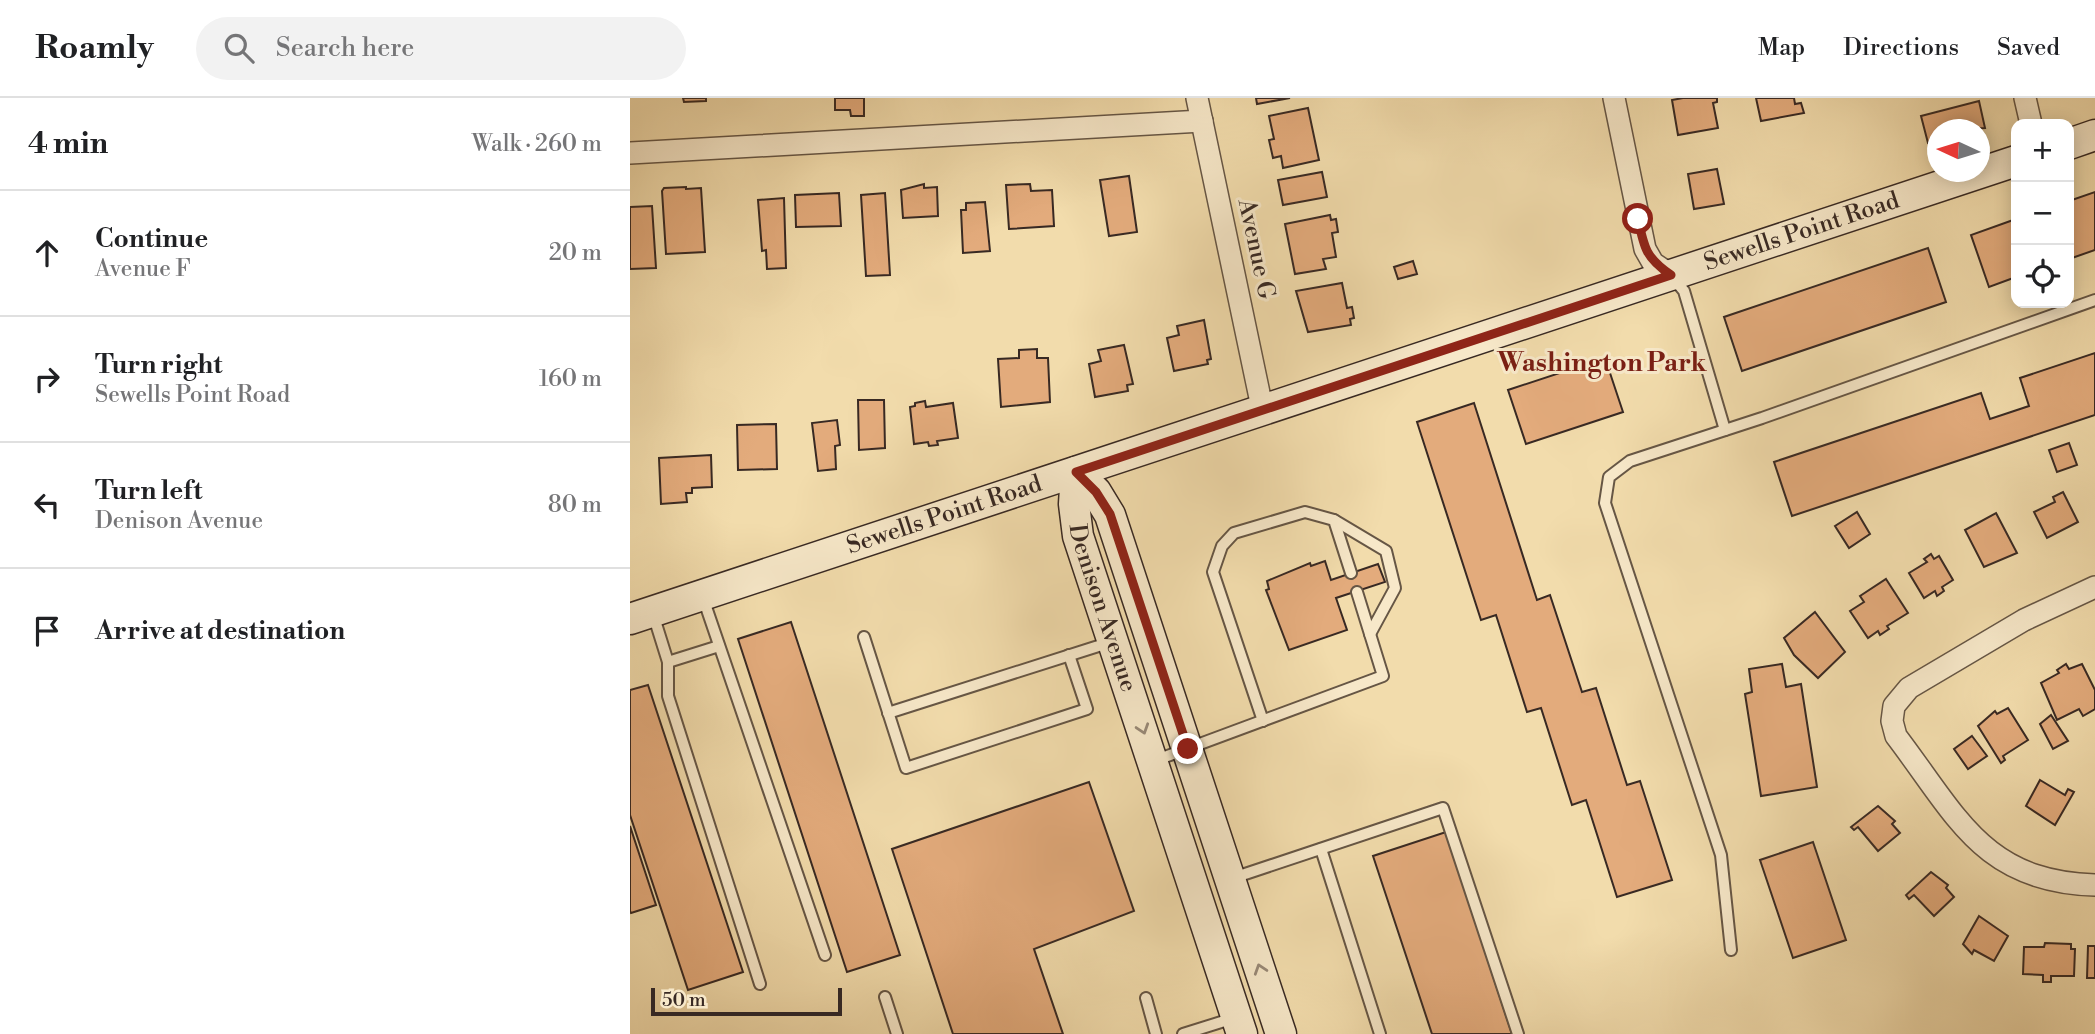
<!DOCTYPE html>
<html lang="en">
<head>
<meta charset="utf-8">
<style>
	:root { --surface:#fff; --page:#f2f2f2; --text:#202124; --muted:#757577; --line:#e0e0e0 }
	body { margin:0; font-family:"Libre Bodoni",serif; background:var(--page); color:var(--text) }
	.controls { position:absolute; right:21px; top:21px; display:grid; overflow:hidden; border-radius:14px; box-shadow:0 4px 18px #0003 }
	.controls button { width:63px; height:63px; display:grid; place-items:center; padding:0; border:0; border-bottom:2px solid var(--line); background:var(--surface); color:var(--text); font:35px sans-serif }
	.compass { position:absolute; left:1297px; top:21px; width:63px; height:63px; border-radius:50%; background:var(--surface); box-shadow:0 4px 18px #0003; rotate:274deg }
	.scale { position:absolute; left:21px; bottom:18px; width:191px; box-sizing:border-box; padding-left:7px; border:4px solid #382923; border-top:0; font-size:19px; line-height:24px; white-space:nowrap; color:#382923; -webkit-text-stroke:5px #f7e8c9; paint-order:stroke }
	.stop { position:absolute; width:21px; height:21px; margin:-16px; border:5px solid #8f2418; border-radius:50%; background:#fff }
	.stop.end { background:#8f2418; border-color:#fff; box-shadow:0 2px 7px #0008 }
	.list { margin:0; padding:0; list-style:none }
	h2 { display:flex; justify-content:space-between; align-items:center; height:91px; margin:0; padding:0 28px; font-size:30px }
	h2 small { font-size:23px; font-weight:400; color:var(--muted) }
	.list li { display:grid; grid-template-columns:46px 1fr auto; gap:21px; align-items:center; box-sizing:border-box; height:126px; padding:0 28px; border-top:2px solid var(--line) }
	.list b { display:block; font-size:26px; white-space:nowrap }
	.list p { margin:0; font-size:23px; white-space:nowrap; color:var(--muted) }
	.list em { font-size:23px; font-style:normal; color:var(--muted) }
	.icon { flex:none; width:38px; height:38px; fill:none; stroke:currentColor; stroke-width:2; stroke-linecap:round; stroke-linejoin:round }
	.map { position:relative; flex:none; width:1465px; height:936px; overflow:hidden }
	header { display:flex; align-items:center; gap:42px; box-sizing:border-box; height:98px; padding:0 35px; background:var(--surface); border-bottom:2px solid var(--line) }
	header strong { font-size:33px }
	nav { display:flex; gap:38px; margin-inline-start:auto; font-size:24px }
	.search { width:490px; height:63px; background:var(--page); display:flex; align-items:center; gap:18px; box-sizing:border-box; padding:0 24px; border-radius:38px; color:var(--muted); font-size:26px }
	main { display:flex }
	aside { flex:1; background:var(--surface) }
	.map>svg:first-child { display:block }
</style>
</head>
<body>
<header>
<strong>Roamly</strong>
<div class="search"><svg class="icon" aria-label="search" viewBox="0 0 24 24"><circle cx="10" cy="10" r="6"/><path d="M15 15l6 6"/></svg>Search here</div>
<nav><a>Map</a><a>Directions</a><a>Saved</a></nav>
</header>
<main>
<aside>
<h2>4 min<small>Walk · 260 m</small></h2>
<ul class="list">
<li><svg class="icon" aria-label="ahead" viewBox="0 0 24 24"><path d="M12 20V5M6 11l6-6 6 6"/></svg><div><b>Continue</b><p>Avenue F</p></div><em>20 m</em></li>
<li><svg class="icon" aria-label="right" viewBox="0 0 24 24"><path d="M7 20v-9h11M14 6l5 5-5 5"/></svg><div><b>Turn right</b><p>Sewells Point Road</p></div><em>160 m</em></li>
<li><svg class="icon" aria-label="left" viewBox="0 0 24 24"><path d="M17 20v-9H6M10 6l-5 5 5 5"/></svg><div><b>Turn left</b><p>Denison Avenue</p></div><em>80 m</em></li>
<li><svg class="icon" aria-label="arrive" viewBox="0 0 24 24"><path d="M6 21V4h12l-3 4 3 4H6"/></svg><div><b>Arrive at destination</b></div></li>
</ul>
</aside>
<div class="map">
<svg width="1465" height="936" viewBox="0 0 1465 936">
	<rect width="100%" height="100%" fill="#f2dcac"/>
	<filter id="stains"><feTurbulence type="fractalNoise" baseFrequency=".00286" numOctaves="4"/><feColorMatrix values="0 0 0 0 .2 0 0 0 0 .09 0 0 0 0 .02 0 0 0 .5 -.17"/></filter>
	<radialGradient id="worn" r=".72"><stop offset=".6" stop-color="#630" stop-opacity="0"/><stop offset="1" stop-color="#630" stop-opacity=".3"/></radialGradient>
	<g fill="#e3ab7c" stroke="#382923" stroke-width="2">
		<path d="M 53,0 L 76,0 L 76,3 L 54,4 Z"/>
		<path d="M 205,0 L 234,0 L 234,18 L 221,18 L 220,12 L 205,12 Z"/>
		<path d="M 626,0 L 660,0 L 627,6 Z"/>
		<path d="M 1053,0 L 1087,0 L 1087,4 L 1083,5 L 1088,30 L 1048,37 L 1042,2 Z"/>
		<path d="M 1126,0 L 1164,0 L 1165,6 L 1171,5 L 1174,15 L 1131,23 Z"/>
		<path d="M 1349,3 L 1355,30 L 1308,32 L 1308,42 L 1298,45 L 1291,18 Z"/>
		<path d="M 678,10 L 689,62 L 653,70 L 651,58 L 643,60 L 639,42 L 644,41 L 639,18 Z"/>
		<path d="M 1087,71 L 1094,106 L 1064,111 L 1058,76 Z"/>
		<path d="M 692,74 L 697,99 L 653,107 L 648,82 Z"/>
		<path d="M 499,78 L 507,134 L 479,138 L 470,82 Z"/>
		<path d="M 294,86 L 294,90 L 307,89 L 308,118 L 273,120 L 271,92 Z"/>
		<path d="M 400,86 L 401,93 L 422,92 L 424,128 L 379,131 L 376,87 Z"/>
		<path d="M 56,89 L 56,91 L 71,90 L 75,154 L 36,156 L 32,93 L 34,90 Z"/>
		<path d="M 1465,94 L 1465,152 L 1439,161 L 1439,103 Z"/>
		<path d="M 209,95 L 211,128 L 166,129 L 165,97 Z"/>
		<path d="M 255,95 L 260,177 L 236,178 L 231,97 Z"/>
		<path d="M 154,100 L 156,170 L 137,171 L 136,152 L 132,153 L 128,102 Z"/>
		<path d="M 355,104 L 360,153 L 333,155 L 331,112 L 336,112 L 336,105 Z"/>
		<path d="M 22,108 L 26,170 L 0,171 L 0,109 Z"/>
		<path d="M 700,117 L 701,122 L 706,121 L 708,134 L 702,135 L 706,159 L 693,161 L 696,171 L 665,176 L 655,126 Z"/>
		<path d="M 1386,121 L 1386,179 L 1359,189 L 1341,137 Z"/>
		<path d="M 1298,150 L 1316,204 L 1112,273 L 1094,219 Z"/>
		<path d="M 783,163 L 787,176 L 768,181 L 764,169 Z"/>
		<path d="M 712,185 L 717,210 L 722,209 L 724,220 L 720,221 L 721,227 L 678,234 L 666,193 Z"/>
		<path d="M 574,222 L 581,261 L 577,262 L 578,266 L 544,273 L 537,240 L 549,237 L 547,228 Z"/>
		<path d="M 494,247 L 503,286 L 497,287 L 498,293 L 465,299 L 459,266 L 471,263 L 468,252 Z"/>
		<path d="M 407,251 L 407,260 L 418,260 L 420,304 L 371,309 L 368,261 L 389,260 L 389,252 Z"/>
		<path d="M 1465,255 L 1465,317 L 1162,418 L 1144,364 L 1351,295 L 1360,321 L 1399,308 L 1390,280 Z"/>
		<path d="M 975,260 L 993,314 L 896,346 L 878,292 Z"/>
		<path d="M 228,302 L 254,302 L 255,350 L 229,352 Z"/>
		<path d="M 295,303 L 296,309 L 323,305 L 328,340 L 307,343 L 308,347 L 299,348 L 298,344 L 284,346 L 280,309 L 285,308 L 285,305 Z"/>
		<path d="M 844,305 L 907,502 L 920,497 L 952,594 L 966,590 L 997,687 L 1010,683 L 1042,782 L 987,799 L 956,702 L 942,707 L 911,610 L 897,614 L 866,517 L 851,522 L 787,324 Z"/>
		<path d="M 207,322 L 210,347 L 205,348 L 206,371 L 188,373 L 182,325 Z"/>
		<path d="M 146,326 L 147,371 L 108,372 L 107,327 Z"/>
		<path d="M 1439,345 L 1447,367 L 1427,374 L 1419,352 Z"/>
		<path d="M 81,357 L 82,389 L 62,390 L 62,395 L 56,395 L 57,404 L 31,406 L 29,360 Z"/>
		<path d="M 1433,394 L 1448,424 L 1417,440 L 1404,414 L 1425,404 L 1423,399 Z"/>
		<path d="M 1227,414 L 1240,436 L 1219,450 L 1205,428 Z"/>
		<path d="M 1366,415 L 1387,455 L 1354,469 L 1335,432 Z"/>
		<path d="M 1301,456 L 1304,461 L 1309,458 L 1323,482 L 1312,489 L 1314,493 L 1307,498 L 1305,493 L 1294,500 L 1279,475 L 1297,464 L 1294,461 Z"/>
		<path d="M 695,463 L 701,482 L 748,466 L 755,484 L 706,500 L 717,532 L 659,552 L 636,492 L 639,491 L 637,483 L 680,465 L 681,468 Z"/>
		<path d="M 1256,481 L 1278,515 L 1257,528 L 1259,531 L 1250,537 L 1248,533 L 1238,540 L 1220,513 L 1234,504 L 1230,498 Z"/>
		<path d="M 1185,514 L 1215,554 L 1188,580 L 1164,557 L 1154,540 Z"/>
		<path d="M 161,524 L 270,857 L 217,874 L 108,541 Z"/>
		<path d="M 1152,566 L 1156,589 L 1171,586 L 1187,689 L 1131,698 L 1115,596 L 1122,594 L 1119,571 Z"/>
		<path d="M 1436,566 L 1439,571 L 1452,566 L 1465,592 L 1465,611 L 1453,618 L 1449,611 L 1427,622 L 1411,585 L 1429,575 L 1427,572 Z"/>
		<path d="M 18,587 L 113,874 L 58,892 L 0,717 L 0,592 Z"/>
		<path d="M 1378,610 L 1398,642 L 1373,658 L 1375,662 L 1371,665 L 1348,628 L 1365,613 L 1367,616 Z"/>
		<path d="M 1421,617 L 1438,643 L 1423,651 L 1410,626 Z"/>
		<path d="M 1342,638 L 1357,658 L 1338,671 L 1324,651 Z"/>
		<path d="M 1410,682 L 1435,697 L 1438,691 L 1444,694 L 1425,727 L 1396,708 Z"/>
		<path d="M 459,684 L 504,813 L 404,851 L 433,936 L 323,936 L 262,751 Z"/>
		<path d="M 1248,708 L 1265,723 L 1262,726 L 1270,735 L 1248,753 L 1228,729 L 1224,732 L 1221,729 Z"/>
		<path d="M 0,728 L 26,807 L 1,815 L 0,813 Z"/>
		<path d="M 816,734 L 882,936 L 802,936 L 743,758 Z"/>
		<path d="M 1183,744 L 1216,842 L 1163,860 L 1130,762 Z"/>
		<path d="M 1301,774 L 1318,787 L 1316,790 L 1324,799 L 1304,818 L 1284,797 L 1279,801 L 1276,797 Z"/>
		<path d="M 1349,818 L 1378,838 L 1364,863 L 1344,852 L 1342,856 L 1333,846 Z"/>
		<path d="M 1415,845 L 1441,846 L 1441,851 L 1445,851 L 1444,878 L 1421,878 L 1421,884 L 1413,884 L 1413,877 L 1393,876 L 1394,849 L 1414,849 Z"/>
		<path d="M 1458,848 L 1465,848 L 1465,880 L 1457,880 Z"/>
	</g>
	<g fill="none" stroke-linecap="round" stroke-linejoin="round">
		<defs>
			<g id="lane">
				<path d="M 1043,180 L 1054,193 L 1095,332"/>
				<path d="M 704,422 L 756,453 L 765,490 L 740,536"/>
				<path d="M 73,500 L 195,857"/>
				<path d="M 23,516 L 38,564 L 38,598 L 130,886"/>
				<path d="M 234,539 L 276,670 L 457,611 L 439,557"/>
				<path d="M 38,564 L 89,548"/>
				<path d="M 258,615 L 481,544"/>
				<path d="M 633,623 L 583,474 L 592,448 L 604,435 L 675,414 L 704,422 L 721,475"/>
				<path d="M 524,663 L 753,578 L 727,494"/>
				<path d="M 691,751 L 750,936"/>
				<path d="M 603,780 L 813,710 L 888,936"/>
				<path d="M 1101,852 L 1091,757 L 975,405 L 979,379 L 1000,363 L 1132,320 L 1465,202"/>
				<path d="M 255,899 L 267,936"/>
				<path d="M 516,900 L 526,936"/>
				<path d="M 553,936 L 604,920"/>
			</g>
			<g id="street">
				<path d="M 567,0 L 633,314"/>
				<path d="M 984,0 L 1015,151 L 1023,165 L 1041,177"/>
				<path d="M 1395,0 L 1401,26"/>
				<path d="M 0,55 L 572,23"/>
				<path d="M 1465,489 L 1394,522 L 1279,590 L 1264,608 L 1262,623 L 1266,638 C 1327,718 1353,784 1465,787"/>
			</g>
			<g id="secondary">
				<path d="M 1439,46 L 1465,37"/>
				<path d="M 446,374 L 466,394 L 480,417 L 651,936"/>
				<path id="s1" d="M 446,374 L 444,406 L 448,438 L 612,936"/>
				<path id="s2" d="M 0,521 L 1386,63"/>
			</g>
		</defs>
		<use href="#lane" stroke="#665645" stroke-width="14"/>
		<use href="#street" stroke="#665645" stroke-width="24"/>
		<use href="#secondary" stroke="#382923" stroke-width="33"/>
		<use href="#lane" stroke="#f7e8c9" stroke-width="10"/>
		<use href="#street" stroke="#f7e8c9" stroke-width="21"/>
		<use href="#secondary" stroke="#f7e8c9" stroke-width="30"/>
	</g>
	<defs><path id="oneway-chevron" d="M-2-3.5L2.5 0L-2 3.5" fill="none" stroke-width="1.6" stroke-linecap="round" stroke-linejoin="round" transform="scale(1.75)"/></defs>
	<g stroke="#988876">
		<use href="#oneway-chevron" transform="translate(513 631) rotate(72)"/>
		<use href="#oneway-chevron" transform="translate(630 871) rotate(-108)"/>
	</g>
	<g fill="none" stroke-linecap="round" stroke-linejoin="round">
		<path stroke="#8f2418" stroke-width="9" d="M 558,651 L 480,416 L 466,394 L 446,374 L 1041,177 C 1016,160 1014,150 1008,121"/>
	</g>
	<g text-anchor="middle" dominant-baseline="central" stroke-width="6" stroke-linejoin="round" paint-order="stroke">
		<g font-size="24" fill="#382923" stroke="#f7e8c9">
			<text stroke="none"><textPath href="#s2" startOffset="1234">Sewells Point Road</textPath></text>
			<text transform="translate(626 151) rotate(78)">Avenue G</text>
			<text stroke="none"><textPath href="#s2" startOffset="331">Sewells Point Road</textPath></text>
			<text stroke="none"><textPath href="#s1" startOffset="140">Denison Avenue</textPath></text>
		</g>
		<g font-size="26" font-weight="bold" fill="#7a1f14" stroke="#f7e8c9">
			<text x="972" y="265">Washington Park</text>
		</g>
	</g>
	<rect width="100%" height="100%" filter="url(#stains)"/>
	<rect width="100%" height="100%" fill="url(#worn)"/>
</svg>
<div class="controls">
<button>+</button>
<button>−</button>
<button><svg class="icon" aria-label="locate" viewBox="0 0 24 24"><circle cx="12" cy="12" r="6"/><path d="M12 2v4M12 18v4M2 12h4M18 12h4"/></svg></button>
</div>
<svg class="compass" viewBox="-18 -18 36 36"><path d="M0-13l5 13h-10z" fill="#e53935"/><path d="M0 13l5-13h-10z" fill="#757577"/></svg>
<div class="scale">50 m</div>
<div class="stop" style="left:1008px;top:121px"></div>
<div class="stop end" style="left:558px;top:651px"></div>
</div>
</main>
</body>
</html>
